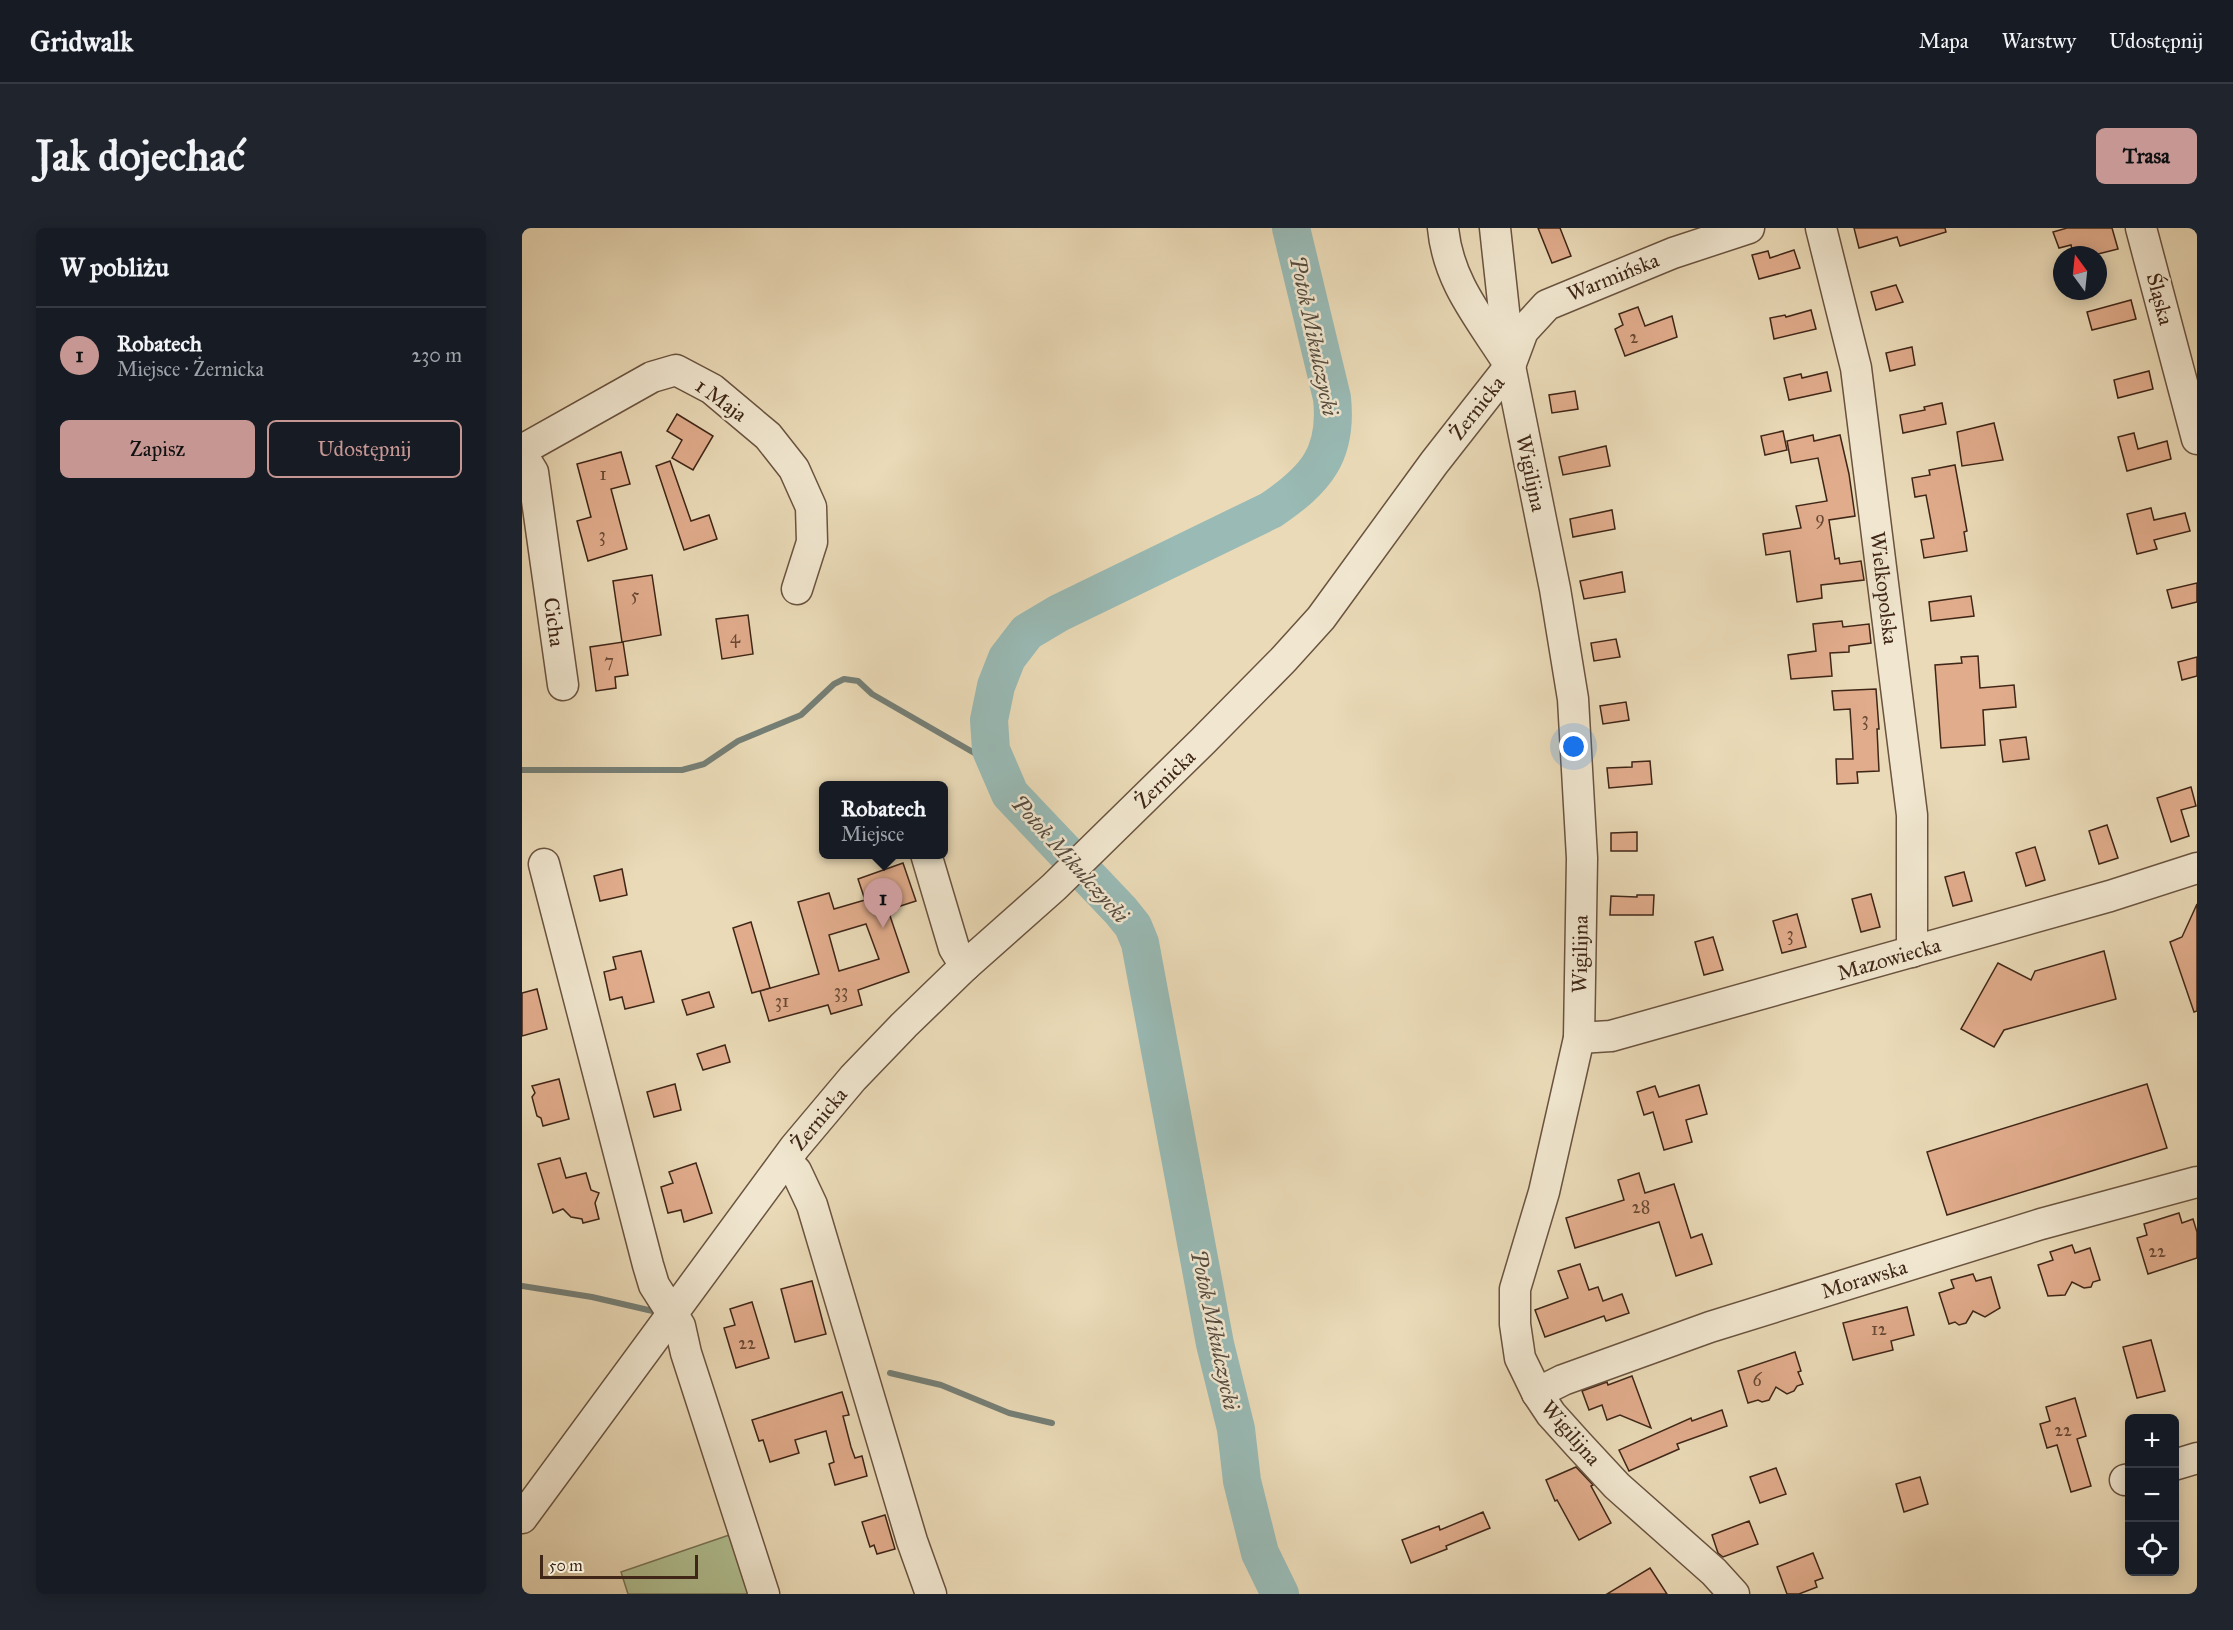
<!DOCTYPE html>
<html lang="pl">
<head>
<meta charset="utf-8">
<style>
	:root { --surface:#171b24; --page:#20242c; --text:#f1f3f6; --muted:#9ea1a6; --line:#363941; --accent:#c59692 }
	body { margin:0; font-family:"IM FELL Great Primer",serif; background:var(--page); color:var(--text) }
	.controls { position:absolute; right:18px; bottom:18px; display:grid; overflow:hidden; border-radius:9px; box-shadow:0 3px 15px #0003 }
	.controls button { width:54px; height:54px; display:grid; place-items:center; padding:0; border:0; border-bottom:2px solid var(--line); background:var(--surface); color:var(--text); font:30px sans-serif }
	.compass { position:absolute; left:1531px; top:18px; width:54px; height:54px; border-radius:50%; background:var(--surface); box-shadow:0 3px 15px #0003; rotate:345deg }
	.scale { position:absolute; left:18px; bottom:15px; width:158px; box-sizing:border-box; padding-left:6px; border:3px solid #3f2617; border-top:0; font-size:16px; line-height:21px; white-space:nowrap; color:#3f2617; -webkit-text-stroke:4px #f1e7d0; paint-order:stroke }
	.you { position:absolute; left:1052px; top:519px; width:21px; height:21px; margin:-15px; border:4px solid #fff; border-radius:50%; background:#1a73e8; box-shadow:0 0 0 9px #1a73e833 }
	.badge { display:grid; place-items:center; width:39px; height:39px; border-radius:50%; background:var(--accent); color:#111; font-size:20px; font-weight:700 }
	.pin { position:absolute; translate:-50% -50px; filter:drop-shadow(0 2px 3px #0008) }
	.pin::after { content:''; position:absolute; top:32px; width:21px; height:18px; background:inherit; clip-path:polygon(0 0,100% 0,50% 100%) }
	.popup { position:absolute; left:297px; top:553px; width:129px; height:78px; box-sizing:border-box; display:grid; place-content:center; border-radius:9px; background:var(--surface); filter:drop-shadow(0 2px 4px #0005); font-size:20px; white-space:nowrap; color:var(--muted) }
	.popup b { font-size:22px; color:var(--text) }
	.popup::after { content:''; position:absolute; left:50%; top:100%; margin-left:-12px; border:12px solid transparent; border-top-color:var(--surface) }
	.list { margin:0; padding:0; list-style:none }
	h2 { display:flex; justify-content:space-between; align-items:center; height:78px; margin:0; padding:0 24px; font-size:26px }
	h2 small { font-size:20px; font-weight:400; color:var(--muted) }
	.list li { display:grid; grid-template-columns:39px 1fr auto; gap:18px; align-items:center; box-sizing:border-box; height:96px; padding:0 24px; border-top:2px solid var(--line) }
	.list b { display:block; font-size:22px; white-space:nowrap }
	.list p { margin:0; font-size:20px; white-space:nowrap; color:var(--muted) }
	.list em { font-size:20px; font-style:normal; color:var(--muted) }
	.actions { display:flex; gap:12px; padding:18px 24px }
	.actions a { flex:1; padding:14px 0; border:2px solid var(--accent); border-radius:9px; text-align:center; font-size:21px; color:var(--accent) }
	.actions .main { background:var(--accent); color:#111 }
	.icon { flex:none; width:33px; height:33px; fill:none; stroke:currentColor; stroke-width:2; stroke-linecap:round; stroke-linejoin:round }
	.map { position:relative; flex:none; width:1675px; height:1366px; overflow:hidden; border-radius:9px }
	header { display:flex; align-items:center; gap:36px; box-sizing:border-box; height:84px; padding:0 30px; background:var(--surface); border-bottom:2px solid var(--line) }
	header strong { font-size:28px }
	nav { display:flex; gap:33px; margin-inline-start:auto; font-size:21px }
	.intro { display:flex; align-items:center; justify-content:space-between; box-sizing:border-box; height:144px; padding:0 36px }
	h1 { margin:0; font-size:42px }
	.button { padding:15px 27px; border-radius:9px; background:var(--accent); color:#111; font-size:21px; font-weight:700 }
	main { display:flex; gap:36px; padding:0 36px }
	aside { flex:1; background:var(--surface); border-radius:9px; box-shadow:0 3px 15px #0003 }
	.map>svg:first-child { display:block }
</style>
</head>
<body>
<header>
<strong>Gridwalk</strong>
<nav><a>Mapa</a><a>Warstwy</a><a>Udostępnij</a></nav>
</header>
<div class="intro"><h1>Jak dojechać</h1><a class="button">Trasa</a></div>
<main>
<aside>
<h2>W pobliżu<small></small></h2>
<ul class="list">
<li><span class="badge">1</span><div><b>Robatech</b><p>Miejsce · Żernicka</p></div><em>230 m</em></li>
</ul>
<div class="actions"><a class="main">Zapisz</a><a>Udostępnij</a></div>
</aside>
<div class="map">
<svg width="1675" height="1366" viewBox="0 0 1675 1366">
	<rect width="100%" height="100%" fill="#eadab7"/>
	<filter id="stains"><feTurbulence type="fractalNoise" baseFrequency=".00333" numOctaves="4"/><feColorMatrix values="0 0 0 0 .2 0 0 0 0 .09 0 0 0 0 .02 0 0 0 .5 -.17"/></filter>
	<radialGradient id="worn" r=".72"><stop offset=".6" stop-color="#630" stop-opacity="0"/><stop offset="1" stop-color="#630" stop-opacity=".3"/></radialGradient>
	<path fill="#b1c193" stroke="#787455" stroke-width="1.5" d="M 216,1304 L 237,1366 L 106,1366 L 99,1344 Z"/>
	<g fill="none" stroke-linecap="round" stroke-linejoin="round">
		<g stroke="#757f76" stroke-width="6">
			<path d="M 0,542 L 160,542 L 182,536 L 216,513 L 279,487 L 312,456 L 322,451 L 336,453 L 350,466 L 475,538"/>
			<path d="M 0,1058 L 70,1069 L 135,1084"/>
			<path d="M 368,1145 L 419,1157 L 487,1185 L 530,1195"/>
		</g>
		<path stroke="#99bab5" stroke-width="38" d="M 758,1366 L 738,1325 L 720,1253 L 714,1201 L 693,1116 L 618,715 L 611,698 L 599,683 L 488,566 L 469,522 L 467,492 L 474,458 L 485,430 L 505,404 L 537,385 L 749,282 C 793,252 816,227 810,170 L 769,0"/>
	</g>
	<g fill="#e1ac8c" stroke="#3f2617" stroke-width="1.5" fill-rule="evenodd">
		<path d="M 1016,0 L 1038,0 L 1049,28 L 1030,35 Z"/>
		<path d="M 1332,0 L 1423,0 L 1424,4 L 1378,18 L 1375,9 L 1337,20 Z"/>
		<path d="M 1545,0 L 1590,0 L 1596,21 L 1572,27 L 1551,27 L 1549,17 L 1537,20 L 1531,4 Z"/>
		<path d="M 1272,22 L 1278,40 L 1237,51 L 1230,27 L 1246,23 L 1248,30 Z"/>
		<path d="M 1374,57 L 1381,74 L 1354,82 L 1349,64 Z"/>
		<path d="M 1609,72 L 1614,91 L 1570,102 L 1565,84 Z"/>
		<path d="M 1116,79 L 1123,98 L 1150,88 L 1155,109 L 1103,128 L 1093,101 L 1101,97 L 1097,86 Z"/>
		<path d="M 1289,82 L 1294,101 L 1252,111 L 1248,90 L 1263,87 L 1264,89 Z"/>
		<path d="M 1390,119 L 1393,137 L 1368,143 L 1364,125 Z"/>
		<path d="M 1627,143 L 1631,161 L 1596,170 L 1592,152 Z"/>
		<path d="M 1305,144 L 1309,163 L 1267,172 L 1262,150 L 1279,146 L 1280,150 Z"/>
		<path d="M 1053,163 L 1056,181 L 1030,185 L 1027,167 Z"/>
		<path d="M 1420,175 L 1424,196 L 1381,205 L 1378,187 L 1403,182 L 1402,179 Z"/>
		<path d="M 155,186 L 191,208 L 171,242 L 150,230 L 160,212 L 145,203 Z"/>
		<path d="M 1472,195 L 1481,232 L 1440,238 L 1435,204 Z"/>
		<path d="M 1261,203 L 1265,222 L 1243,227 L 1239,208 Z"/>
		<path d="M 1612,205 L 1616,221 L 1645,213 L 1649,231 L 1605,243 L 1596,209 Z"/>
		<path d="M 1291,207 L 1292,213 L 1318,207 L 1327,246 L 1333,288 L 1307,292 L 1313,331 L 1317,330 L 1318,336 L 1339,333 L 1342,352 L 1299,357 L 1300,370 L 1275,374 L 1268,323 L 1244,327 L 1241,306 L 1279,300 L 1274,278 L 1305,273 L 1296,230 L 1269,235 L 1265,213 Z"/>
		<path d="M 1084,218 L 1088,238 L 1041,247 L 1037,229 Z"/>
		<path d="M 99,224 L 108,256 L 89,261 L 105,321 L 66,333 L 55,293 L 69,289 L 55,236 Z"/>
		<path d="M 148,233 L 169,293 L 187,287 L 195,311 L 162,322 L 134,238 Z"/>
		<path d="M 1433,237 L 1445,303 L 1442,304 L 1445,323 L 1402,330 L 1399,312 L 1412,310 L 1404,267 L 1393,269 L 1390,250 L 1408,247 L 1407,242 Z"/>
		<path d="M 1629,280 L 1632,292 L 1663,285 L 1668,303 L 1632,312 L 1635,321 L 1615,326 L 1605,286 Z"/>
		<path d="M 1090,282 L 1093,301 L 1051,309 L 1048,291 Z"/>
		<path d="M 1100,344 L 1103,364 L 1062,371 L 1058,353 Z"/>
		<path d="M 130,347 L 139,407 L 100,414 L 91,353 Z"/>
		<path d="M 1675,355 L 1675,374 L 1650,380 L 1645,362 Z"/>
		<path d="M 1449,368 L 1452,388 L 1409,393 L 1407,374 Z"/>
		<path d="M 226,387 L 231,426 L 200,431 L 194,391 Z"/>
		<path d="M 1320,393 L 1321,399 L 1347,396 L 1349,415 L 1327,418 L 1327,424 L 1308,425 L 1310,448 L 1269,451 L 1266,427 L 1294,423 L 1291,396 Z"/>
		<path d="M 1094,411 L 1098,429 L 1072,433 L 1069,415 Z"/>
		<path d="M 101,414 L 106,447 L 93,449 L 94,460 L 74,463 L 68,419 Z"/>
		<path d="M 1456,428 L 1458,460 L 1492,457 L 1494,479 L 1461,482 L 1463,517 L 1419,520 L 1413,437 L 1440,435 L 1439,429 Z"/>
		<path d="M 1675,429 L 1675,448 L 1660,452 L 1656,434 Z"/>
		<path d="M 1354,461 L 1357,501 L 1355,501 L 1357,543 L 1335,544 L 1336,555 L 1315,556 L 1314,531 L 1331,531 L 1330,512 L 1328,481 L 1312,482 L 1310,463 Z"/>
		<path d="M 1104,474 L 1107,492 L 1081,496 L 1078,478 Z"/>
		<path d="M 1504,509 L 1507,531 L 1481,534 L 1478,512 Z"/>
		<path d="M 1128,533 L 1130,556 L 1087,560 L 1085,540 L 1110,539 L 1110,534 Z"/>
		<path d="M 1669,559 L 1674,578 L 1659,582 L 1667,608 L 1649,614 L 1635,570 Z"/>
		<path d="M 1585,597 L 1596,630 L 1577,636 L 1567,603 Z"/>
		<path d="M 1115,604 L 1115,623 L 1089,623 L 1089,605 Z"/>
		<path d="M 1513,619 L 1523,652 L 1504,658 L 1494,625 Z"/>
		<path d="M 381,635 L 394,673 L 366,682 L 387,744 L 336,762 L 340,777 L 309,786 L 306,777 L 247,793 L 238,763 L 297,746 L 276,674 L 307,665 L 312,681 L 343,672 L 336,651 ZM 344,696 L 357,731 L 317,743 L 307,707 Z"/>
		<path d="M 100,641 L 105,667 L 78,673 L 72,648 Z"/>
		<path d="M 1442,644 L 1450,673 L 1431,678 L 1423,649 Z"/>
		<path d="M 1349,666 L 1358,699 L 1339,704 L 1330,671 Z"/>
		<path d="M 1115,667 L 1132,667 L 1131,687 L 1088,687 L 1089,668 L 1115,669 Z"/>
		<path d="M 1675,676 L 1675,783 L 1672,784 L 1648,714 L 1660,709 Z"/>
		<path d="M 1275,686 L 1284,719 L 1260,725 L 1251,693 Z"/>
		<path d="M 229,694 L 248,760 L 230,765 L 211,700 Z"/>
		<path d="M 1191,709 L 1201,742 L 1182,747 L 1173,714 Z"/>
		<path d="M 119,723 L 132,774 L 103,781 L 100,769 L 88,772 L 82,744 L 94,741 L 91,729 Z"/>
		<path d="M 1582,723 L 1594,771 L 1482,802 L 1472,819 L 1439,801 L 1476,735 L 1509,752 L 1513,743 Z"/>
		<path d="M 15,761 L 25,801 L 0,808 L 0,765 Z"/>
		<path d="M 187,764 L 192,779 L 165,787 L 160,772 Z"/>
		<path d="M 203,817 L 208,834 L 181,842 L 175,826 Z"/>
		<path d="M 37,851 L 47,891 L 21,898 L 19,890 L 15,888 L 10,869 L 13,865 L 10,858 Z"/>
		<path d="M 153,856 L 159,882 L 132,889 L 125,864 Z"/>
		<path d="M 1625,856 L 1645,920 L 1425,987 L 1405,924 Z"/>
		<path d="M 1177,857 L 1185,886 L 1164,892 L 1170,914 L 1142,922 L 1131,884 L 1122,887 L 1115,864 L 1133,858 L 1137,869 Z"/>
		<path d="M 38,930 L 44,950 L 64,945 L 69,962 L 77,965 L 73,975 L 77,991 L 61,995 L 60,991 L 49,989 L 41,981 L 31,985 L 16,936 Z"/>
		<path d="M 174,935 L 190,985 L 162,994 L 159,982 L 146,985 L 139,959 L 151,955 L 147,944 Z"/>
		<path d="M 1117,945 L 1123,965 L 1152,956 L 1169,1010 L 1180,1006 L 1190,1036 L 1154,1048 L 1137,994 L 1053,1020 L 1044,990 L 1102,972 L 1096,952 Z"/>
		<path d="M 1657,985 L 1660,995 L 1671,991 L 1675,1004 L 1675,1030 L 1626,1046 L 1615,1010 L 1625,1007 L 1622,996 Z"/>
		<path d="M 1550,1017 L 1553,1025 L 1568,1020 L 1578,1052 L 1571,1054 L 1569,1059 L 1562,1060 L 1550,1054 L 1543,1067 L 1526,1068 L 1516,1037 L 1531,1032 L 1528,1024 Z"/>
		<path d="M 1058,1036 L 1067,1062 L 1076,1059 L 1081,1073 L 1100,1066 L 1107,1085 L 1084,1093 L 1082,1088 L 1023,1109 L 1013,1082 L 1046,1070 L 1036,1043 Z"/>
		<path d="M 1451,1046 L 1454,1053 L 1469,1049 L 1478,1080 L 1463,1089 L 1451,1083 L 1444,1095 L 1437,1097 L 1433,1094 L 1427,1096 L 1417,1065 L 1432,1060 L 1429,1052 Z"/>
		<path d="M 290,1053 L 304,1106 L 273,1114 L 259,1061 Z"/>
		<path d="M 230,1074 L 247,1130 L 214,1140 L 202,1100 L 213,1097 L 208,1081 Z"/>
		<path d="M 1385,1079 L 1392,1107 L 1369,1113 L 1371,1122 L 1331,1132 L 1321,1095 Z"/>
		<path d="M 1629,1112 L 1643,1163 L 1615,1170 L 1601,1119 Z"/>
		<path d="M 1273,1124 L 1279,1143 L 1276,1144 L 1281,1156 L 1275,1158 L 1272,1163 L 1265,1166 L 1254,1159 L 1247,1172 L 1240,1174 L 1236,1172 L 1226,1175 L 1216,1143 Z"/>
		<path d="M 1110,1148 L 1129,1200 L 1098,1187 L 1085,1192 L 1080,1177 L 1067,1182 L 1060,1163 L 1085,1154 L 1086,1157 Z"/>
		<path d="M 320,1164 L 327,1187 L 321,1188 L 329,1219 L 333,1230 L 340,1228 L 345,1248 L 313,1257 L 307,1236 L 312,1234 L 304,1203 L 273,1212 L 277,1225 L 248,1234 L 241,1212 L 237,1213 L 230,1192 Z"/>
		<path d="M 1553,1170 L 1564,1208 L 1555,1211 L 1569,1258 L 1549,1264 L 1535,1217 L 1525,1220 L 1518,1196 L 1528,1193 L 1524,1179 Z"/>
		<path d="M 1200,1182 L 1205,1198 L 1155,1216 L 1157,1221 L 1107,1243 L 1097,1222 L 1169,1190 L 1170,1193 Z"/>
		<path d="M 1054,1239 L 1071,1257 L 1069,1258 L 1089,1295 L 1057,1312 L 1035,1272 L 1033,1273 L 1024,1252 Z"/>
		<path d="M 1254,1240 L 1264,1266 L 1238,1275 L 1228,1249 Z"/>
		<path d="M 1398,1249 L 1406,1276 L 1382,1284 L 1374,1256 Z"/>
		<path d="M 961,1284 L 968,1300 L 924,1318 L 925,1321 L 889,1335 L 880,1312 L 917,1298 L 918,1302 Z"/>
		<path d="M 363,1287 L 373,1321 L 355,1326 L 352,1317 L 348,1319 L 340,1294 Z"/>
		<path d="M 1227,1293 L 1236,1316 L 1201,1329 L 1196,1325 L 1190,1307 Z"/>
		<path d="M 1291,1325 L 1301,1350 L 1293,1353 L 1295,1359 L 1277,1366 L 1265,1366 L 1255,1339 Z"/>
		<path d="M 1128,1340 L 1145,1366 L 1085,1366 Z"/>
	</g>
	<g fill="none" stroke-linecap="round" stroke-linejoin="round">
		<defs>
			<g id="minor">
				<path d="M 921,0 C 926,53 957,89 985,133"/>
				<path d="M 973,0 L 988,138 L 1033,361 L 1051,471 L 1060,630 L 1057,810 L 1022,964 L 993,1061 L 993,1096 L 998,1130 L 1015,1165 L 1029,1186 L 1056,1216 L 1095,1258 L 1192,1344 L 1212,1366"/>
				<path d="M 1299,0 L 1334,140 L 1390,587 L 1390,724"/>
				<path d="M 1619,0 L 1675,211"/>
				<path d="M 0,222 L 130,149 L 154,142 L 190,161 L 246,208 L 272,241 L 289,279 L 290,314 L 275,361"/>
				<path d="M 0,226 L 11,244 L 41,457"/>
				<path d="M 404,626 L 432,720 L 443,738"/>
				<path d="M 22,636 L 126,1037 L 132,1057 L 158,1098 L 164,1125 L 242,1366"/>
				<path d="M 1057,810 L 1089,808 L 1588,668 L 1675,640"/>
				<path d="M 263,933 L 274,943 L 290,977 L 390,1313 L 409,1366"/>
				<path d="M 1015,1165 L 1041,1152 L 1188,1099 L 1519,996 L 1675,954"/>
				<path d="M 1652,1237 L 1675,1230"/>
				<path d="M 1603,1252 L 1608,1251"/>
				<path d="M 0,1290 L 273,919 L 331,850 L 382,797 L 443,738 L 532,659 L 681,513 L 761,432 L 799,390 L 912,235 L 988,138 L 1001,103 L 1025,77 L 1151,25 L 1227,0"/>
			</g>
		</defs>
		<use href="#minor" stroke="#6a533f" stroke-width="33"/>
		<use href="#minor" stroke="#f1e7d0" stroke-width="30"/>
	</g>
	<g text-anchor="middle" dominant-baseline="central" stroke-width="5" stroke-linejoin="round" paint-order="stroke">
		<g font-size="18" fill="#684834">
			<text x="1112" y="109">2</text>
			<text x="81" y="246">1</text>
			<text x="1298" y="290">9</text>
			<text x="80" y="307">3</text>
			<text x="113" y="367">5</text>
			<text x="213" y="409">4</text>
			<text x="87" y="433">7</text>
			<text x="1343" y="491">3</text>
			<text x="1268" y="706">3</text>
			<text x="319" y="763">33</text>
			<text x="260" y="773">31</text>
			<text x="1119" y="979">28</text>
			<text x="1635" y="1023">22</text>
			<text x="1357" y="1101">12</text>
			<text x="225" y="1115">22</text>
			<text x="1235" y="1152">6</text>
			<text x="1541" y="1202">22</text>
		</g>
		<g font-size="21" fill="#3f2617" stroke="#f1e7d0">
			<text transform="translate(1091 49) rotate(-22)">Warmińska</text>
			<text transform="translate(1638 71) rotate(75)">Śląska</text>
			<text transform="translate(199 172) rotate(36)">1 Maja</text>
			<text transform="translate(955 180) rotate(-52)">Żernicka</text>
			<text transform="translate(1009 245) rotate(78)">Wigilijna</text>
			<text transform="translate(1362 360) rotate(83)">Wielkopolska</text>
			<text transform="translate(32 394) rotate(82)">Cicha</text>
			<text transform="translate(643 551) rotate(-44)">Żernicka</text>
			<text transform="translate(1058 726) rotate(-89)">Wigilijna</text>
			<text transform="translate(1367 731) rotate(-16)">Mazowiecka</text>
			<text transform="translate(297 891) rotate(-50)">Żernicka</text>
			<text transform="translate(1342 1051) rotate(-17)">Morawska</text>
			<text transform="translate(1049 1205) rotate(49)">Wigilijna</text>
		</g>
		<g font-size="22" font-style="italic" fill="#564b3e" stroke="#f1e7d0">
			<text transform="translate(792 108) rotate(78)">Potok Mikulczycki</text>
			<text transform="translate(548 631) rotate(48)">Potok Mikulczycki</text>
			<text transform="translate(693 1102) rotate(78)">Potok Mikulczycki</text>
		</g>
	</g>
	<rect width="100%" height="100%" filter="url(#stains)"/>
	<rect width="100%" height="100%" fill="url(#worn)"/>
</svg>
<div class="controls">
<button>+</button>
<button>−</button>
<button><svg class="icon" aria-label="locate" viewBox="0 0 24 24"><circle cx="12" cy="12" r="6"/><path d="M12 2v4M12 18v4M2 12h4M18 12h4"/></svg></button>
</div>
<svg class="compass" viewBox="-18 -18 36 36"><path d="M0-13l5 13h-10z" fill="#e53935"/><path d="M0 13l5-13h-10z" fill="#9ea1a6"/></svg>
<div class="scale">50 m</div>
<div class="you"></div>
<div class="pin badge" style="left:361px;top:700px">1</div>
<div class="popup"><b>Robatech</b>Miejsce</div>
</div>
</main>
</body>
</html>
